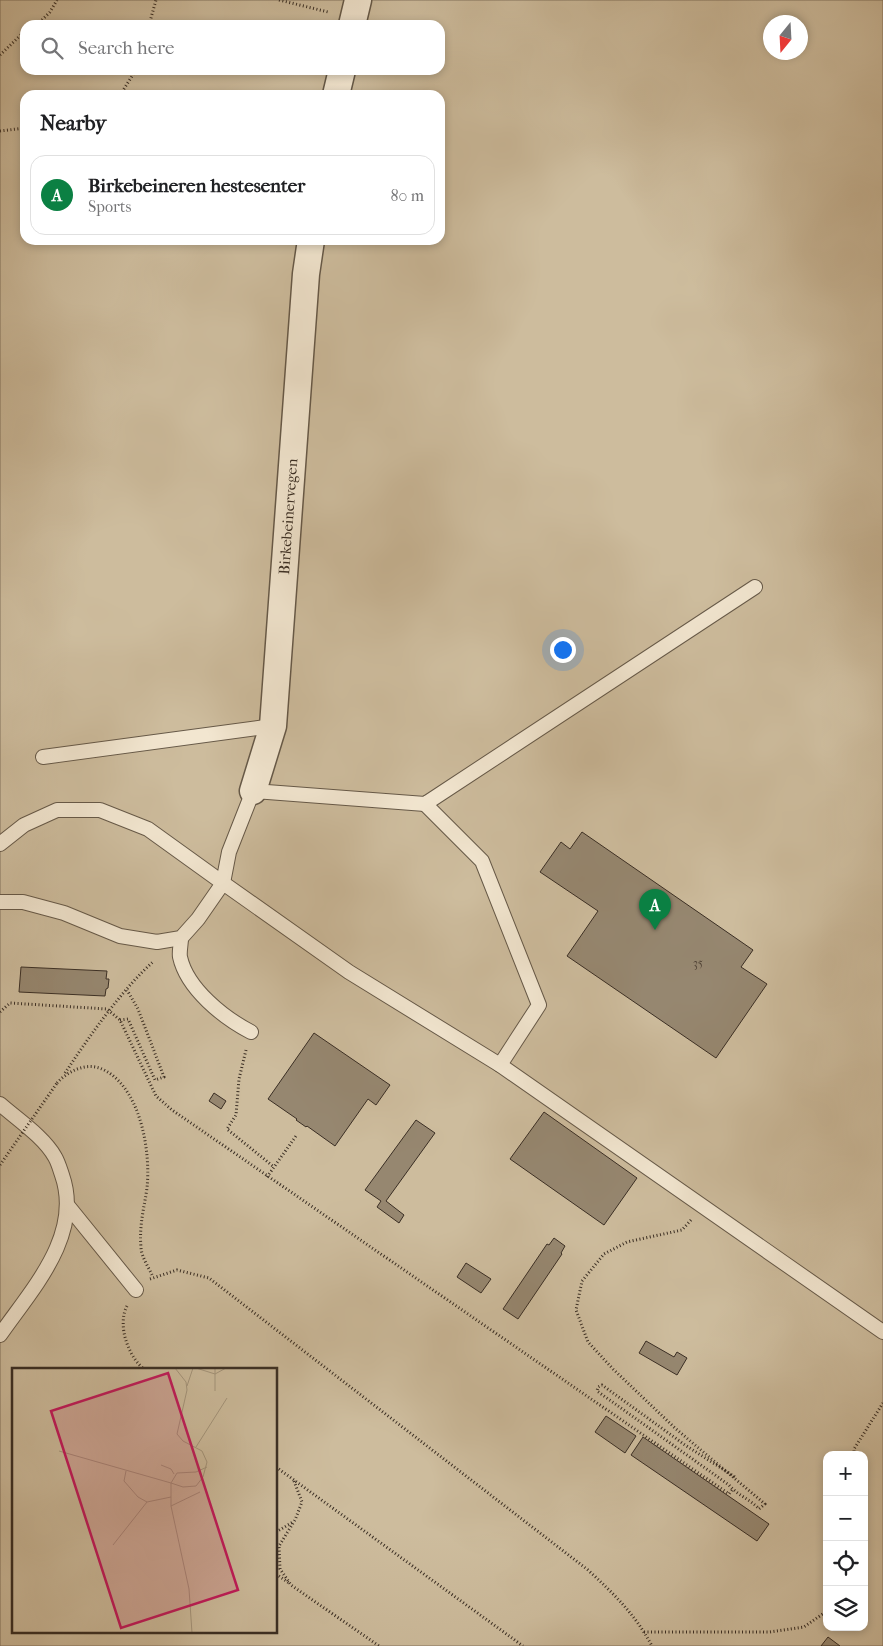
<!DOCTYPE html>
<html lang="en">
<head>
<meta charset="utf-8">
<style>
	:root { --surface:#fff; --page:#f6f6f6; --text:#202124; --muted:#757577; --line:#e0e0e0; --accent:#0b8043 }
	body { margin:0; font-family:"IM FELL French Canon",serif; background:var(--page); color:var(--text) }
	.controls { position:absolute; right:15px; bottom:15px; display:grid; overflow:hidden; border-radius:10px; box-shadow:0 2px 8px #0003 }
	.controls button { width:45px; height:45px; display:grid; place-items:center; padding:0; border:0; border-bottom:1px solid var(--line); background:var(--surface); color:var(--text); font:25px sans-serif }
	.compass { position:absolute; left:763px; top:15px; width:45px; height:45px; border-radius:50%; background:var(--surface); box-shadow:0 2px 8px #0003; rotate:198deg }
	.you { position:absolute; left:562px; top:649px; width:18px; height:18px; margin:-12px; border:4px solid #fff; border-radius:50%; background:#1a73e8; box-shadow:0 0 0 8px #1a73e833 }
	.badge { display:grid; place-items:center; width:32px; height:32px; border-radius:50%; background:var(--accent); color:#fff; font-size:16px; font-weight:700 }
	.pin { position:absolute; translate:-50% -41px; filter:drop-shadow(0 1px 2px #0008) }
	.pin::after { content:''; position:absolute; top:26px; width:18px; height:15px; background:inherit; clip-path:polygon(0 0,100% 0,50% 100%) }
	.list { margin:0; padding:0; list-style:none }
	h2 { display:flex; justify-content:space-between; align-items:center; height:65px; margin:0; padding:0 20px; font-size:21px }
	h2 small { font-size:16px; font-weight:400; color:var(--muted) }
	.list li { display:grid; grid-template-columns:32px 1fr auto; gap:15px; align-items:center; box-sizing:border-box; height:80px; margin:0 10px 10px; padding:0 10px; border:1px solid var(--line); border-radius:15px }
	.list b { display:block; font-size:19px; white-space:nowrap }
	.list p { margin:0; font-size:16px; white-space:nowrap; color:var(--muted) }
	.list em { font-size:16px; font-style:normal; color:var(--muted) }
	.icon { flex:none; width:28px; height:28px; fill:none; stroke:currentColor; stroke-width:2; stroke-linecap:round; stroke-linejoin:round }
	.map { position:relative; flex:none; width:883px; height:1646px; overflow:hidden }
	.search { position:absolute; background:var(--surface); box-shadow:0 2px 8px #0003; left:20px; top:20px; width:425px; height:55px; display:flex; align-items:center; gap:12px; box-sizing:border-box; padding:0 18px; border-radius:15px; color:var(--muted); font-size:19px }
	.panel { position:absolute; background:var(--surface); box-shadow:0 2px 8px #0003; left:20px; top:90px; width:425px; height:155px; border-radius:15px }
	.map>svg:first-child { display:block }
</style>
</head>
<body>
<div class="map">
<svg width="883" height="1646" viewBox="0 0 883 1646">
	<rect width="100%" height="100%" fill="#ebd9b6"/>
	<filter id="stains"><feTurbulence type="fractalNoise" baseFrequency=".004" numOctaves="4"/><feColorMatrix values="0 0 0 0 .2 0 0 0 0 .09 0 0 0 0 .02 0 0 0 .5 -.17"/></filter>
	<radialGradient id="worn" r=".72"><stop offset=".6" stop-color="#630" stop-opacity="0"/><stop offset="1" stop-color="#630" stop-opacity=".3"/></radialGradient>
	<path fill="#cdbc9d" stroke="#847560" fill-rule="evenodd" d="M 0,0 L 883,0 L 883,1646 L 0,1646 ZM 770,22 L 800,22 L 800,52 L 770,52 ZM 25,25 L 440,25 L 440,70 L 25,70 ZM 25,95 L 440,95 L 440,240 L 25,240 ZM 14,1370 L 276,1370 L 276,1632 L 14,1632 ZM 827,1455 L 864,1455 L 864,1627 L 827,1627 Z"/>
	<g fill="#968770" stroke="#3a2e24">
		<path d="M 582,832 L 753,950 L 741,967 L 767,984 L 716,1058 L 567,956 L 598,911 L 540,872 L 561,842 L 570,849 Z"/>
		<path d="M 21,967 L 107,971 L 106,979 L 109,979 L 108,988 L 106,989 L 105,996 L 19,992 Z"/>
		<path d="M 314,1033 L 390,1085 L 376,1105 L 368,1099 L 335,1146 L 307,1126 L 306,1127 L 296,1120 L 297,1119 L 268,1099 Z"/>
		<path d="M 214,1093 L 226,1101 L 221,1109 L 209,1101 Z"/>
		<path d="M 544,1112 L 637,1178 L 604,1225 L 510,1159 Z"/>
		<path d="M 416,1120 L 435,1133 L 386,1201 L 404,1215 L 399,1223 L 377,1207 L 381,1201 L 365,1190 Z"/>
		<path d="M 554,1238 L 565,1246 L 561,1253 L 562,1254 L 518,1319 L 503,1309 L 547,1244 L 549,1245 Z"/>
		<path d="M 466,1263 L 491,1279 L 481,1293 L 457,1277 Z"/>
		<path d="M 646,1341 L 674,1357 L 677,1352 L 687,1358 L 677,1375 L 639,1353 Z"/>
		<path d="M 606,1416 L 636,1436 L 625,1453 L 595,1432 Z"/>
		<path d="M 643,1437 L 769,1524 L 757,1541 L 631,1455 Z"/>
		<path d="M 828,1637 L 840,1646 L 821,1646 Z"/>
	</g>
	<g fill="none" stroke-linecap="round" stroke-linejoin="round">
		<defs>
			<g id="service">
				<path d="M 43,757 L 273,726"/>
				<path d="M 425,804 L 482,861 L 539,1005 L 500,1065"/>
				<path d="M 0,844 L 24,825 L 57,810 L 100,810 L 148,829 L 223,883 L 229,852 L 253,791 L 425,804 L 755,587"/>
				<path d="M 0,902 L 23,902 L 64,913 L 120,936 L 157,942 L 181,938 L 198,919 L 223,883 L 349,972 L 500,1065 L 883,1332"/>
				<path d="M 181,938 C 181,944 179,952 180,957 C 187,989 224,1018 251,1032"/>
				<path d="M 0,1104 C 17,1119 44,1137 55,1157 C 58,1162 60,1169 62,1175 C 83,1235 32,1289 0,1335"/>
				<path d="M 68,1206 L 136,1290"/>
			</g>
			<g id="minor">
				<path d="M 352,25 L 358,0"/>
				<path d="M 336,95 L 342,70"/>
				<path id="s1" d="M 253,791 L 273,726 L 306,274 L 311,240"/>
			</g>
		</defs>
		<use href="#service" stroke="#665948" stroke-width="16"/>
		<use href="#minor" stroke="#665948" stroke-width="29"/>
		<g stroke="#3a2e24" stroke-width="3" stroke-dasharray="1 2.5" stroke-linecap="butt">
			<path d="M 279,0 L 328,12"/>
			<path d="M 37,25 L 50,12 L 57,0"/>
			<path d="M 149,25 L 156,0"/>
			<path d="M 0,55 L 25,31"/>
			<path d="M 120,95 L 136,70"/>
			<path d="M 0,131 L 25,128"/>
			<path d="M 120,1020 L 128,1019 L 155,1080 L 164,1077 L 138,1009 L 127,990"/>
			<path d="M 246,1050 L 239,1079 L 236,1115 L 227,1129 L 274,1167"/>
			<path d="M 65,1073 C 89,1037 122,989 154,961"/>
			<path d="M 57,1083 C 68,1071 86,1062 102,1069 C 140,1086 151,1150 147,1188 C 144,1209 139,1225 141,1248 C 142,1258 149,1268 153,1277"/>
			<path d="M 267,1177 L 296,1136"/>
			<path d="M 691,1220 L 682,1230 L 627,1242 L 604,1254 L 582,1281 L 576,1310 L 588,1342 L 613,1369 L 676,1429 L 765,1504 L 759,1509 C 750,1499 737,1495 729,1485 L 597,1391 L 598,1387 L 602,1385 L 685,1445 L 735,1477"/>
			<path d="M 150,1279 L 177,1270 L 209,1278 L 588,1570 C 614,1594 635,1614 652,1646"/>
			<path d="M 127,1306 C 117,1325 128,1357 145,1370"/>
			<path d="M 854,1455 L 854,1449 L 883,1403"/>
			<path d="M 276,1467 L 523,1646"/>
			<path d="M 294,1481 L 302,1502 L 295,1520 L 279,1546 L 280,1569 L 291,1585 L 379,1646"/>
			<path d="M 276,1532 L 293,1522"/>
			<path d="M 276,1574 L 289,1583"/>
			<path d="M 644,1632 L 770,1632 L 804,1627 L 827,1611"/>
		</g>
		<use href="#service" stroke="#f2e6d0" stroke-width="14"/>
		<use href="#minor" stroke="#f2e6d0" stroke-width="26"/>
		<g stroke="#3a2e24" stroke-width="3" stroke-dasharray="1 2.5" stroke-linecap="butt">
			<path d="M 0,1012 L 10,1003 L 107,1009 L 120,1020 L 156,1096 L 172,1110 L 729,1494 L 732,1490"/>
			<path d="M 0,1165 L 57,1083"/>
		</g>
	</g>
	<g text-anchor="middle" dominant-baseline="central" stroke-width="5" stroke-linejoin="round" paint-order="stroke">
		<g font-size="12" fill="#514437">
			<text x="698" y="963">35</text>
		</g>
		<g font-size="15" fill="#3a2e24" stroke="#f2e6d0">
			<text stroke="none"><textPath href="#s1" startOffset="278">Birkebeinervegen</textPath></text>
		</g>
	</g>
	<g transform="translate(12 1368)">
		<rect width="265" height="265" fill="#ebd9b6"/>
		<path d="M 0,0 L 265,0 L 265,265 L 0,265 Z" fill="#cdbc9d"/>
		<path fill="none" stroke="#a4957c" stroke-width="1" d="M 163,0 L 174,14 L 175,22 L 165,66 L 171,73 L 190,83 L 195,94 L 191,109 L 184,118 L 171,119 L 159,115 L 159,138 L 177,221 L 180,265M 184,0 L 203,6 L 214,0M 203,0 L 203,23M 175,18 L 181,0M 184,79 L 215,30M 47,83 L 159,115 L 165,105 L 184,104 L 195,99M 149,97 L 159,101 L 162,106M 114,103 L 112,113 L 126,129 L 135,134M 159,138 L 188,124M 101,177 L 135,134 L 159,129"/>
		<path fill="#c2185b" fill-opacity="0.15" stroke="#c2185b" stroke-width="2.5" d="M 156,5 L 226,222 L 109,260 L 39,43 Z"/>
		<rect width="265" height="265" fill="none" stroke="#3a2e24" stroke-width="2.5"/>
	</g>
	<rect width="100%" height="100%" filter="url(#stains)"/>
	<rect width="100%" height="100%" fill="url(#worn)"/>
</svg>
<div class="controls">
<button>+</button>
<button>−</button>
<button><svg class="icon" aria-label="locate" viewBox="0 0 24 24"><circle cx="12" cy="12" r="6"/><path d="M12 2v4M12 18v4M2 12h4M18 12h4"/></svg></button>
<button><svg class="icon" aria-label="layers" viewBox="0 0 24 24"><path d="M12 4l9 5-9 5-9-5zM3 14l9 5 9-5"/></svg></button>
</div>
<svg class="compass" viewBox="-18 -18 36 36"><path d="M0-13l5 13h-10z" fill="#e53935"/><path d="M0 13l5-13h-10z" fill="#757577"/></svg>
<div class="you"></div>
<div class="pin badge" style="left:655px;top:930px">A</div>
<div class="search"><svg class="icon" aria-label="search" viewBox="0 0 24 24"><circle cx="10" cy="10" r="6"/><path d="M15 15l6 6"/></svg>Search here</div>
<section class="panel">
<h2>Nearby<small></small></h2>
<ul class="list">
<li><span class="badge">A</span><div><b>Birkebeineren hestesenter</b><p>Sports</p></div><em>80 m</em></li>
</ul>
</section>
</div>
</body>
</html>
